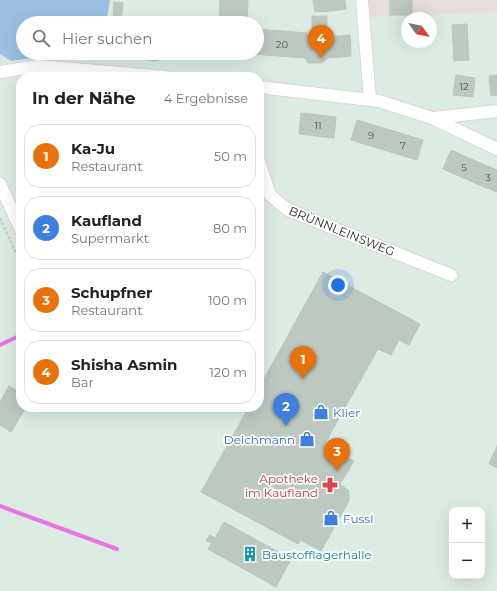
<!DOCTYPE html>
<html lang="de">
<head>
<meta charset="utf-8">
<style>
	:root { --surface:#fff; --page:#f6f6f6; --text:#222; --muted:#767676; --line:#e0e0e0; --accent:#f44284 }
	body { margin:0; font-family:Montserrat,sans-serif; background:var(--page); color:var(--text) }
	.controls { position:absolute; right:12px; bottom:12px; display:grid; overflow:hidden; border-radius:8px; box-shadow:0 4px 16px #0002 }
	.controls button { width:36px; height:36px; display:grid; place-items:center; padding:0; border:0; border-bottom:1px solid var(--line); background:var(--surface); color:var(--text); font:20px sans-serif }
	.compass { position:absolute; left:401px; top:12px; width:36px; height:36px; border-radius:50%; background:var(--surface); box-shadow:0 4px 16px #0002; rotate:123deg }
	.you { position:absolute; left:338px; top:285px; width:14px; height:14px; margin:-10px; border:3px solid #fff; border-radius:50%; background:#1a73e8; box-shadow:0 0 0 6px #1a73e833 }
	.badge { display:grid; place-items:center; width:26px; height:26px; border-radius:50%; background:var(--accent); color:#fff; font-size:13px; font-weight:700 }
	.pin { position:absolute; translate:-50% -33px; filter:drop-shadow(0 1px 2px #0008) }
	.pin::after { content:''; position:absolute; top:21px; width:14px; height:12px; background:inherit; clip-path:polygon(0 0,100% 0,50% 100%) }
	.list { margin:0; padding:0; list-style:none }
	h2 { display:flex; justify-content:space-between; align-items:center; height:52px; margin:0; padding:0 16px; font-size:17px }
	h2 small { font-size:13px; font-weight:400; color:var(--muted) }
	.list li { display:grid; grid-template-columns:26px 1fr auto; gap:12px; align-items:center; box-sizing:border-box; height:64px; margin:0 8px 8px; padding:0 8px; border:1px solid var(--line); border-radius:16px }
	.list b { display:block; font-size:15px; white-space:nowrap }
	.list p { margin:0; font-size:13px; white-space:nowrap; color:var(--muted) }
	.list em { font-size:13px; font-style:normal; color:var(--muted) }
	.icon { flex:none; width:22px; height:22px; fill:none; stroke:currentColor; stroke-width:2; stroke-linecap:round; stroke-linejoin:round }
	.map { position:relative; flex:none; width:497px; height:591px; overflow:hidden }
	.search { position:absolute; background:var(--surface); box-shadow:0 4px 16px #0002; left:16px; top:16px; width:248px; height:44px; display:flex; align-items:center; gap:10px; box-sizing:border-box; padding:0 14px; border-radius:22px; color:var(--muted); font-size:15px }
	.panel { position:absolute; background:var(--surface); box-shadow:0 4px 16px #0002; left:16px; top:72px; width:248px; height:340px; border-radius:16px }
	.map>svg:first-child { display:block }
</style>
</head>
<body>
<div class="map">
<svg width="497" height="591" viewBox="0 0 497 591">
	<rect width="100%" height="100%" fill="#ddece3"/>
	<path fill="#e5dedd" d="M 368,0 L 497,0 L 497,12 L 369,17 Z"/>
	<path fill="#9bc0e1" d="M 0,0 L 110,0 L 106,23 L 23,23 L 23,53 L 102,53 L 101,59 L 47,56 L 11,61 L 0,54 Z"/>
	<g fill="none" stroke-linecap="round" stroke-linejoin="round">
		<g stroke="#eb74e1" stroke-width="4">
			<path d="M 259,233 L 262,232"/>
			<path d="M 0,345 L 21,335"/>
			<path d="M 0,506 L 117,549"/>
		</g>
	</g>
	<g fill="#bdc8c0" stroke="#b7c7bf">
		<path d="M 220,0 L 248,0 L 247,23 L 219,23 Z"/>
		<path d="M 313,0 L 330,0 L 331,11 L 315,12 Z"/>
		<path d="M 330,0 L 345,0 L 346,9 L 331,11 Z"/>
		<rect x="390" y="0" width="22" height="15"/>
		<path d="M 114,2 L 123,3 L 121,20 L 126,21 L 126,23 L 113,23 Z"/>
		<rect x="312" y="16" width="15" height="12"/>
		<path d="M 467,24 L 469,60 L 454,61 L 452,25 Z"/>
		<path d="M 257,29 L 307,33 L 305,58 L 236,53 L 257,53 Z"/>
		<path d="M 350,35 L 351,56 L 327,58 L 326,37 Z"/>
		<path d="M 307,36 L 326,37 L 327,59 L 322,63 L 308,63 L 305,58 Z"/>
		<path d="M 147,53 L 158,53 L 157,61 L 147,60 Z"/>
		<path d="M 456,75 L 475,78 L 473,97 L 453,95 Z"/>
		<path d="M 497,75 L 497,95 L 491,96 L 489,76 Z"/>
		<path d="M 301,113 L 336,117 L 334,138 L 299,134 Z"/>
		<path d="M 357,120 L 390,130 L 384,150 L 351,140 Z"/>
		<path d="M 390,130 L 423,140 L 417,160 L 384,150 Z"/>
		<path d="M 451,150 L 485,165 L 477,184 L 443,169 Z"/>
		<path d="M 485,165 L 497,170 L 497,192 L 477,184 Z"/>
		<path d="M 323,272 L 420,324 L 409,345 L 399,340 L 391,355 L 378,349 L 324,445 L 354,461 L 340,484 L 349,491 L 349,501 L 321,551 L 300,540 L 298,544 L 201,492 L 249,407 L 259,407 L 259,388 Z"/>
		<path d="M 9,386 L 21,393 L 21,407 L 26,407 L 11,432 L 0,425 L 0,402 Z"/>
		<path d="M 497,446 L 497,468 L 489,464 Z"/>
		<path d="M 224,522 L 291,559 L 276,587 L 208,549 L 212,543 L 206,541 L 210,535 L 215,538 Z"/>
	</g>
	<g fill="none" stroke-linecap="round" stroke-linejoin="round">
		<defs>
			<g id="minor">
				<path d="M 362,0 L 370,100"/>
				<path d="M 0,72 L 38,66 L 166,77"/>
				<path d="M 259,87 L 379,101 L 432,118 L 497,149"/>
				<path d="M 434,118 L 497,111"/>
				<path d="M 259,161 L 270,195 L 288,210 L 451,275"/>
				<path d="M 0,184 L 21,230"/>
			</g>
		</defs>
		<use href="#minor" stroke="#e3d2d9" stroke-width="14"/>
		<path stroke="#ccc" stroke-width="2.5" stroke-dasharray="3 2" stroke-linecap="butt" d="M 0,218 L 21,265"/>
		<use href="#minor" stroke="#fff" stroke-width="12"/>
	</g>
	<defs>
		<symbol id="shop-bare" viewBox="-9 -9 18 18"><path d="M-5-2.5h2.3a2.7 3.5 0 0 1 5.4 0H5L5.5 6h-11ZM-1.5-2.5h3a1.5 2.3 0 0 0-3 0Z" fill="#3f7fe0" stroke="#fff" stroke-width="2.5" paint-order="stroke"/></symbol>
		<symbol id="pharmacy-bare" viewBox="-9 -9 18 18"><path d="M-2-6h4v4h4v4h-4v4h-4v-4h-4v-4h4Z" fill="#e0444e" stroke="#fff" stroke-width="2.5" paint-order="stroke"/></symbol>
		<symbol id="building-bare" viewBox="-9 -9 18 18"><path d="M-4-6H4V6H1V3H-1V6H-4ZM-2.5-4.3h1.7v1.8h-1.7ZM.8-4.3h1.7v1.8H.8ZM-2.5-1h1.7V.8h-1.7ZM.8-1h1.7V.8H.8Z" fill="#0f9aa8" stroke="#fff" stroke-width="2.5" paint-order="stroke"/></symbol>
	</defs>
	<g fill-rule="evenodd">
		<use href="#shop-bare" x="310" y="401" width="22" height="22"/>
		<use href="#shop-bare" x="296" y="428" width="22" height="22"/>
		<use href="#pharmacy-bare" x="319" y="474" width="22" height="22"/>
		<use href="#shop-bare" x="320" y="507" width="22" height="22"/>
		<use href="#building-bare" x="239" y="543" width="22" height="22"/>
	</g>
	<g text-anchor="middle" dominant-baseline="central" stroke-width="3.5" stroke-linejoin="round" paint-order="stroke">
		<g font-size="10" fill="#505250">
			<text x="282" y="44">20</text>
			<text x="464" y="86">12</text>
			<text x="318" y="125">11</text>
			<text x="371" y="135">9</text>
			<text x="403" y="145">7</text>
			<text x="464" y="167">5</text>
			<text x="488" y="177">3</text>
		</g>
		<g font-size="12" fill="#2b2b2b" stroke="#fff">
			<text transform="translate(342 231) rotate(22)">BRÜNNLEINSWEG</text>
		</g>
		<g font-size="12" fill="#366cbe" stroke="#fff" text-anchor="start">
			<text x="333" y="412">Klier</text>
			<text x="295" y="439" text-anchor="end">Deichmann</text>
			<text x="343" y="518">Fussl</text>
		</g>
		<g font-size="12" fill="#be3a42" stroke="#fff" text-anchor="end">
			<text x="318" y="478">Apotheke<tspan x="318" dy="14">im Kaufland</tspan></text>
		</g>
		<g font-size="12" fill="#0d838f" stroke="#fff" text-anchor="start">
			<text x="262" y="554">Baustofflagerhalle</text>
		</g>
	</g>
</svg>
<div class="controls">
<button>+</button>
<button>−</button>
</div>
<svg class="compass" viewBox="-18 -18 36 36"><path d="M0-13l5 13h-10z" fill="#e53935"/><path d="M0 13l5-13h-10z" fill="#767676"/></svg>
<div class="you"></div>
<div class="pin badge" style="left:303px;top:379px;background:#e8710a">1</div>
<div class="pin badge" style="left:286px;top:426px;background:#3f7fe0">2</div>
<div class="pin badge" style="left:337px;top:471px;background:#e8710a">3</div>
<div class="pin badge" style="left:321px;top:58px;background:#e8710a">4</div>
<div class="search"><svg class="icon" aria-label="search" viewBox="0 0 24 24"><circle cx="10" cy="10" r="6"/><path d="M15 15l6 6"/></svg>Hier suchen</div>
<section class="panel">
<h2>In der Nähe<small>4 Ergebnisse</small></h2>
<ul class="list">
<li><span class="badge" style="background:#e8710a">1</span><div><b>Ka-Ju</b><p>Restaurant</p></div><em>50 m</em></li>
<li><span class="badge" style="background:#3f7fe0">2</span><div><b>Kaufland</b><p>Supermarkt</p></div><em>80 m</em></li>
<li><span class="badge" style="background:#e8710a">3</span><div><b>Schupfner</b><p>Restaurant</p></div><em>100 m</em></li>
<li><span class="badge" style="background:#e8710a">4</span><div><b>Shisha Asmin</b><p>Bar</p></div><em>120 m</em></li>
</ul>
</section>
</div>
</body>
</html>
